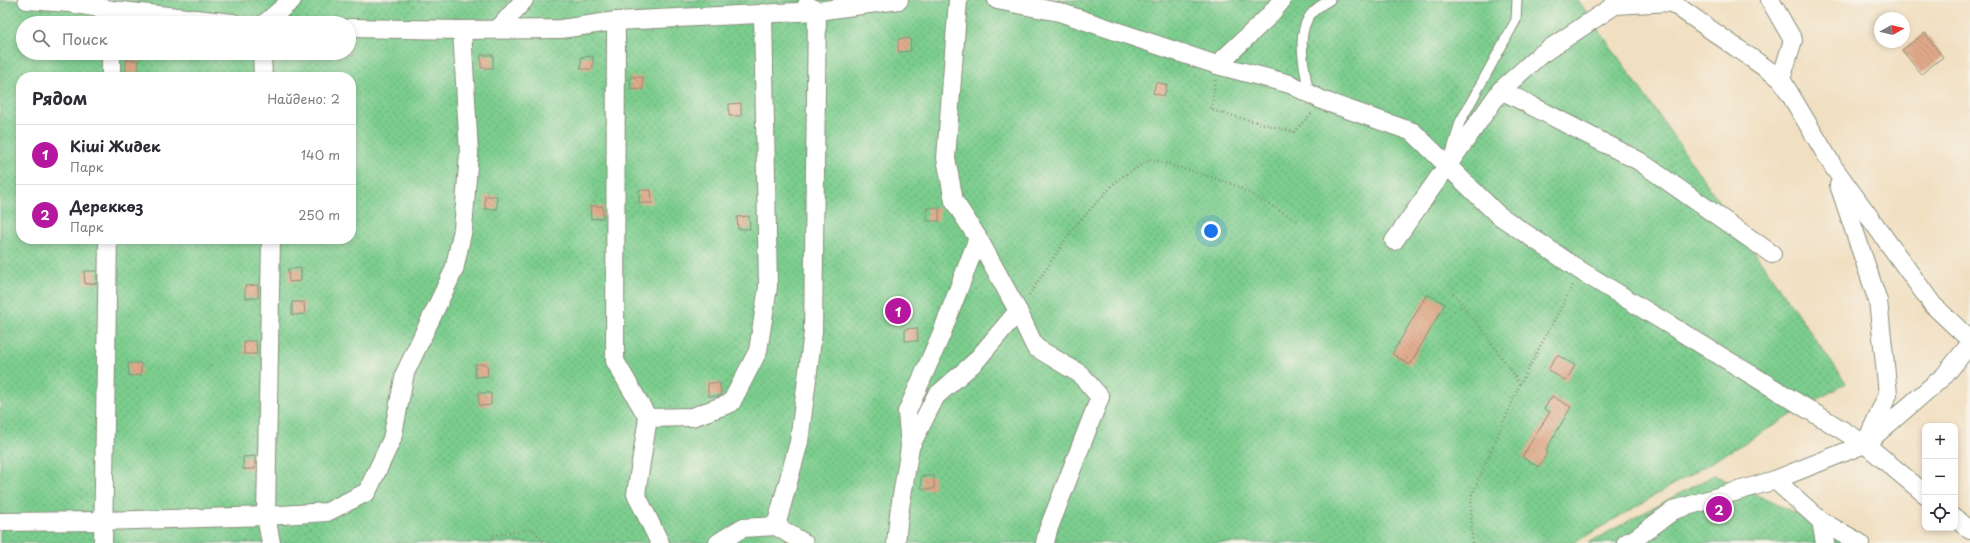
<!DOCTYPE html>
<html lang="ru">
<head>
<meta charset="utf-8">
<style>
	:root { --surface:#fff; --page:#f2f2f3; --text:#2b2b33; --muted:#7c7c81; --line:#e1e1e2; --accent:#b5179e }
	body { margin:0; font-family:"Playpen Sans",sans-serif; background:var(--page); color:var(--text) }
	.controls { position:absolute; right:12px; bottom:12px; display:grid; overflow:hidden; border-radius:8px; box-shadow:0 2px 6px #0003 }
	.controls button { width:36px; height:36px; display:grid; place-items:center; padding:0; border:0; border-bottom:1px solid var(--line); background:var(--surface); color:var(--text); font:20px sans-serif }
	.compass { position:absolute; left:1874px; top:12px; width:36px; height:36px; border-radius:50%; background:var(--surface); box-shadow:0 2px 6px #0003; rotate:82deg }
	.you { position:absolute; left:1211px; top:231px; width:14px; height:14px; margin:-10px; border:3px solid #fff; border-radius:50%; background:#1a73e8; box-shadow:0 0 0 6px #1a73e833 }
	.badge { display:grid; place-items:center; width:26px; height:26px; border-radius:50%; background:var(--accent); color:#fff; font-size:13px; font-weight:700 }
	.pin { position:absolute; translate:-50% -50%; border:2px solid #fff; box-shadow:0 1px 4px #0006 }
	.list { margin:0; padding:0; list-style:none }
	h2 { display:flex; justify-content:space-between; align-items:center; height:52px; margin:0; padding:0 16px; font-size:17px }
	h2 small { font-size:13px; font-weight:400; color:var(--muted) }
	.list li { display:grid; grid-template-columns:26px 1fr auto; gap:12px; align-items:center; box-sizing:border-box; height:60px; padding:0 16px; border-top:1px solid var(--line) }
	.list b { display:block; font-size:15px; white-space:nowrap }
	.list p { margin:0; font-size:13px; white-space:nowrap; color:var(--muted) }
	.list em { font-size:13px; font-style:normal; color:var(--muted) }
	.icon { flex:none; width:22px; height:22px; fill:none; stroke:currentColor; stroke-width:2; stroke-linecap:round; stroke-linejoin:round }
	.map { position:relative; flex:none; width:1970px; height:543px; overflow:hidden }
	.search { position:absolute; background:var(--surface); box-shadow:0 2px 6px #0003; left:16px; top:16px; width:340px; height:44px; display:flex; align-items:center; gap:10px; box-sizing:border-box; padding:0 14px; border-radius:22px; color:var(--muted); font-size:15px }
	.panel { position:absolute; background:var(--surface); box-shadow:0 2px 6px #0003; left:16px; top:72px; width:340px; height:172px; border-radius:16px }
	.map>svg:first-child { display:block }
</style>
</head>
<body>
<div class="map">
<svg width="1970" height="543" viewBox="0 0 1970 543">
	<defs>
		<pattern id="grass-dots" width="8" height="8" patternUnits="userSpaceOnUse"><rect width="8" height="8" fill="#7bcd8e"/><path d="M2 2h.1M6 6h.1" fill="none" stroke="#64a875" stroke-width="1.8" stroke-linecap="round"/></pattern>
		<pattern id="building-back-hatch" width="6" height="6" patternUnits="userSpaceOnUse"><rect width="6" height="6" fill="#e1aa8a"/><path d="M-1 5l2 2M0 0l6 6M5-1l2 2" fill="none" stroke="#b68c72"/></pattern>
	</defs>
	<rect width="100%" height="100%" fill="#f7f3e8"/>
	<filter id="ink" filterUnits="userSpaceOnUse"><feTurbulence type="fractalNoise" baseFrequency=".025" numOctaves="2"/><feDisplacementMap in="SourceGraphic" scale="8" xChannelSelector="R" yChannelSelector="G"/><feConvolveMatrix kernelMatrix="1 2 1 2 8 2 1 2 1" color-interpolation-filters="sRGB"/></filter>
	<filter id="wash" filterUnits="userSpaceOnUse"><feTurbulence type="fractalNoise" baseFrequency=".012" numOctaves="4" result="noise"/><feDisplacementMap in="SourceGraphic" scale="16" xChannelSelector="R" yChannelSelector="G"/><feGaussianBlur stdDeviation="0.9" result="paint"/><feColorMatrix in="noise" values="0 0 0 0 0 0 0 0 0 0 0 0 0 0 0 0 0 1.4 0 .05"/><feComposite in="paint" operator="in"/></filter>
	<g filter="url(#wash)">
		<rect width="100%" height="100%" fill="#f1dfc1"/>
		<g fill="url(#grass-dots)" stroke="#4d8561" fill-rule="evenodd">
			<path d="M 0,0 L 1578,0 L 1846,383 L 1574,543 L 0,543 ZM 23,23 L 349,23 L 349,53 L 23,53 ZM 21,77 L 351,77 L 351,239 L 21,239 Z"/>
			<path d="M 1714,475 L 1860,543 L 1588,543 Z"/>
		</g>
		<g id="blocks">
			<g fill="url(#building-back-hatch)">
				<path d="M 1925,33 L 1943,57 L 1921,74 L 1902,50 Z"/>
				<path d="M 910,38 L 911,51 L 898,52 L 898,39 Z"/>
				<rect x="481" y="55" width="12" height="13"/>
				<path d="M 593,56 L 593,69 L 581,69 L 581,57 Z"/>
				<path d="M 126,60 L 138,60 L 139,73 L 126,73 Z"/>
				<path d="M 630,77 L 643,77 L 643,89 L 631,90 Z"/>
				<path d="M 1156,82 L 1167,85 L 1164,96 L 1153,93 Z"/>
				<path d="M 741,103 L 741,116 L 729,116 L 729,104 Z"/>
				<path d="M 639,190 L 651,190 L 652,203 L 639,203 Z"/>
				<rect x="485" y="196" width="12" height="13"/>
				<path d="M 590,206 L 603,206 L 603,218 L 591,219 Z"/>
				<rect x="927" y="208" width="12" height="13"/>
				<path d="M 749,216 L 750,229 L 738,229 L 737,217 Z"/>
				<path d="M 301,268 L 301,281 L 289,282 L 288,269 Z"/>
				<path d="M 84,271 L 97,271 L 97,283 L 85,284 Z"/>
				<path d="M 258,285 L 258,298 L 245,298 L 245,286 Z"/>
				<path d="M 1427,294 L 1445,304 L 1410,365 L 1392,354 Z"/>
				<path d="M 292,302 L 304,302 L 305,314 L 292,315 Z"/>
				<path d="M 917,328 L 918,341 L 905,341 L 905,329 Z"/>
				<path d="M 244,341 L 256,341 L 257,354 L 244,354 Z"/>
				<path d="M 1557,355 L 1575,365 L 1566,381 L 1548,370 Z"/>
				<path d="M 128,363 L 141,363 L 141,375 L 129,376 Z"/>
				<path d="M 475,364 L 487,364 L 488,376 L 475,377 Z"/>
				<path d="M 708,383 L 720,383 L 721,396 L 708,396 Z"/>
				<path d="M 478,393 L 491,393 L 491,405 L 479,406 Z"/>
				<path d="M 1552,396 L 1571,407 L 1546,450 L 1548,451 L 1539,467 L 1522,457 L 1550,412 L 1544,409 Z"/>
				<path d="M 255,456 L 255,469 L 243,469 L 243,457 Z"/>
				<path d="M 921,476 L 934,476 L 934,489 L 922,489 Z"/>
			</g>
		</g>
	</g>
	<g filter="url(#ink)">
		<use href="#blocks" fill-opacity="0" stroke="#888e7a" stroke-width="1"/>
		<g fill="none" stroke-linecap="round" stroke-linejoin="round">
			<defs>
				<g id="lane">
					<path d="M 1309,94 C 1305,69 1293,29 1315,10 C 1319,6 1325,3 1330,0"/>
					<path d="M 1452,150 L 1460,122 L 1516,20 L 1517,0"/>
				</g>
				<g id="street">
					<path d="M 27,0 L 70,3 L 112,10 L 233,23"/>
					<path d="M 958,0 L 946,158 L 954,201 L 978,238 L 1018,311 L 1035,347 L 1080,374 L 1100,397 L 1048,530 L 1045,543"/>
					<path d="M 997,0 L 1059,12 L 1217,65 L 1290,84 L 1324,101 L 1413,132 L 1497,214 L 1581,271 L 1865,444 L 1925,494"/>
					<path d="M 1770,0 L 1793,40 L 1781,79"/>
					<path d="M 807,5 L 817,11 L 899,0"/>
					<path d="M 616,21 L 615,361 L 648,418 L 692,417 L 731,403 L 758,351 L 768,287 L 763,13"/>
					<path d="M 265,23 L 292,0"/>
					<path d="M 349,28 L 462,30 L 561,29 L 616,21 L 817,11 L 813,332 L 799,442 L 776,526"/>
					<path d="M 498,29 L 524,0"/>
					<path d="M 262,53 L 263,77"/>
					<path d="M 1217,65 L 1268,17 L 1282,0"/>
					<path d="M 111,77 L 111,53"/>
					<path d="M 1501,90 L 1639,161 L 1772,254"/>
					<path d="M 1839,185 L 1878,301 L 1884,355 L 1888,394 L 1867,440"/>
					<path d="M 1394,241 L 1501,90 L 1540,55 L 1615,5 L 1671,2 L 1781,79 L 1834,168 L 1933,305 L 1970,340"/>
					<path d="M 648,418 L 636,494 L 660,543"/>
					<path d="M 910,447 L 907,412 L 941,335 L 978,238"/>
					<path d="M 1775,480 L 1821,521 L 1860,543"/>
					<path d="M 1955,518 L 1970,530"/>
					<path d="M 1821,521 L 1825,543"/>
					<path d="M 0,522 L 103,521 L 266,516 L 327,512 L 367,492 L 392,439 L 405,373 L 454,270 L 463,229 L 469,153 L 462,30"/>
					<path d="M 103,543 L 108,239"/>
					<path d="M 271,543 L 266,516 L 271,239"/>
					<path d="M 718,543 L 742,528 L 776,526 L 804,543"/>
					<path d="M 896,543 L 899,514 L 910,447 L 936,396 L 975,362 L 1018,311"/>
					<path d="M 1626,543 L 1636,538 L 1674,510 L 1775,480 L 1865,444 L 1945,375 L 1970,344"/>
				</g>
			</defs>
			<use href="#lane" stroke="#888e7a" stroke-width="11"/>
			<use href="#street" stroke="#888e7a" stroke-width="20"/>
			<g stroke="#888e7a" stroke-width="2.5" stroke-dasharray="1 3" stroke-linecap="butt">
				<path d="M 1215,80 L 1211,110 L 1294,132 L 1312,113"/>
				<path d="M 1453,293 L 1481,328 L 1520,384"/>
				<path d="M 1029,295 L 1071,231 L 1117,180 L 1151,159 L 1233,184 L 1300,222"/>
				<path d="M 490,543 L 494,535 L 534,529 L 544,543"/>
				<path d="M 1472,543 L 1471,497 L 1520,384 L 1573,285"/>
			</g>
			<use href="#lane" stroke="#fff" stroke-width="9"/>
			<use href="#street" stroke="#fff" stroke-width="18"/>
		</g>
	</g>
</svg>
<div class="controls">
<button>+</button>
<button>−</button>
<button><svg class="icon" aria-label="locate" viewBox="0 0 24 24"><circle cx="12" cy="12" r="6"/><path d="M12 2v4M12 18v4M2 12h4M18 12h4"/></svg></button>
</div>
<svg class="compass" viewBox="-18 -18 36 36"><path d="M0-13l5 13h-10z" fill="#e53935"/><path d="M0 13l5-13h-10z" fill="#7c7c81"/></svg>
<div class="you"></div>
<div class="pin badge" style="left:898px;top:311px">1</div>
<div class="pin badge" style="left:1719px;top:509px">2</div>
<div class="search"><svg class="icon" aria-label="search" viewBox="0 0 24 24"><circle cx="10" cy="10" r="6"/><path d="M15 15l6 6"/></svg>Поиск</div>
<section class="panel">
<h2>Рядом<small>Найдено: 2</small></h2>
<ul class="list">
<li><span class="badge">1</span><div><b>Кіші Жидек</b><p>Парк</p></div><em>140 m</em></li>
<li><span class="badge">2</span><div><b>Дереккөз</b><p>Парк</p></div><em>250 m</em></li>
</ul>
</section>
</div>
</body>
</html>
